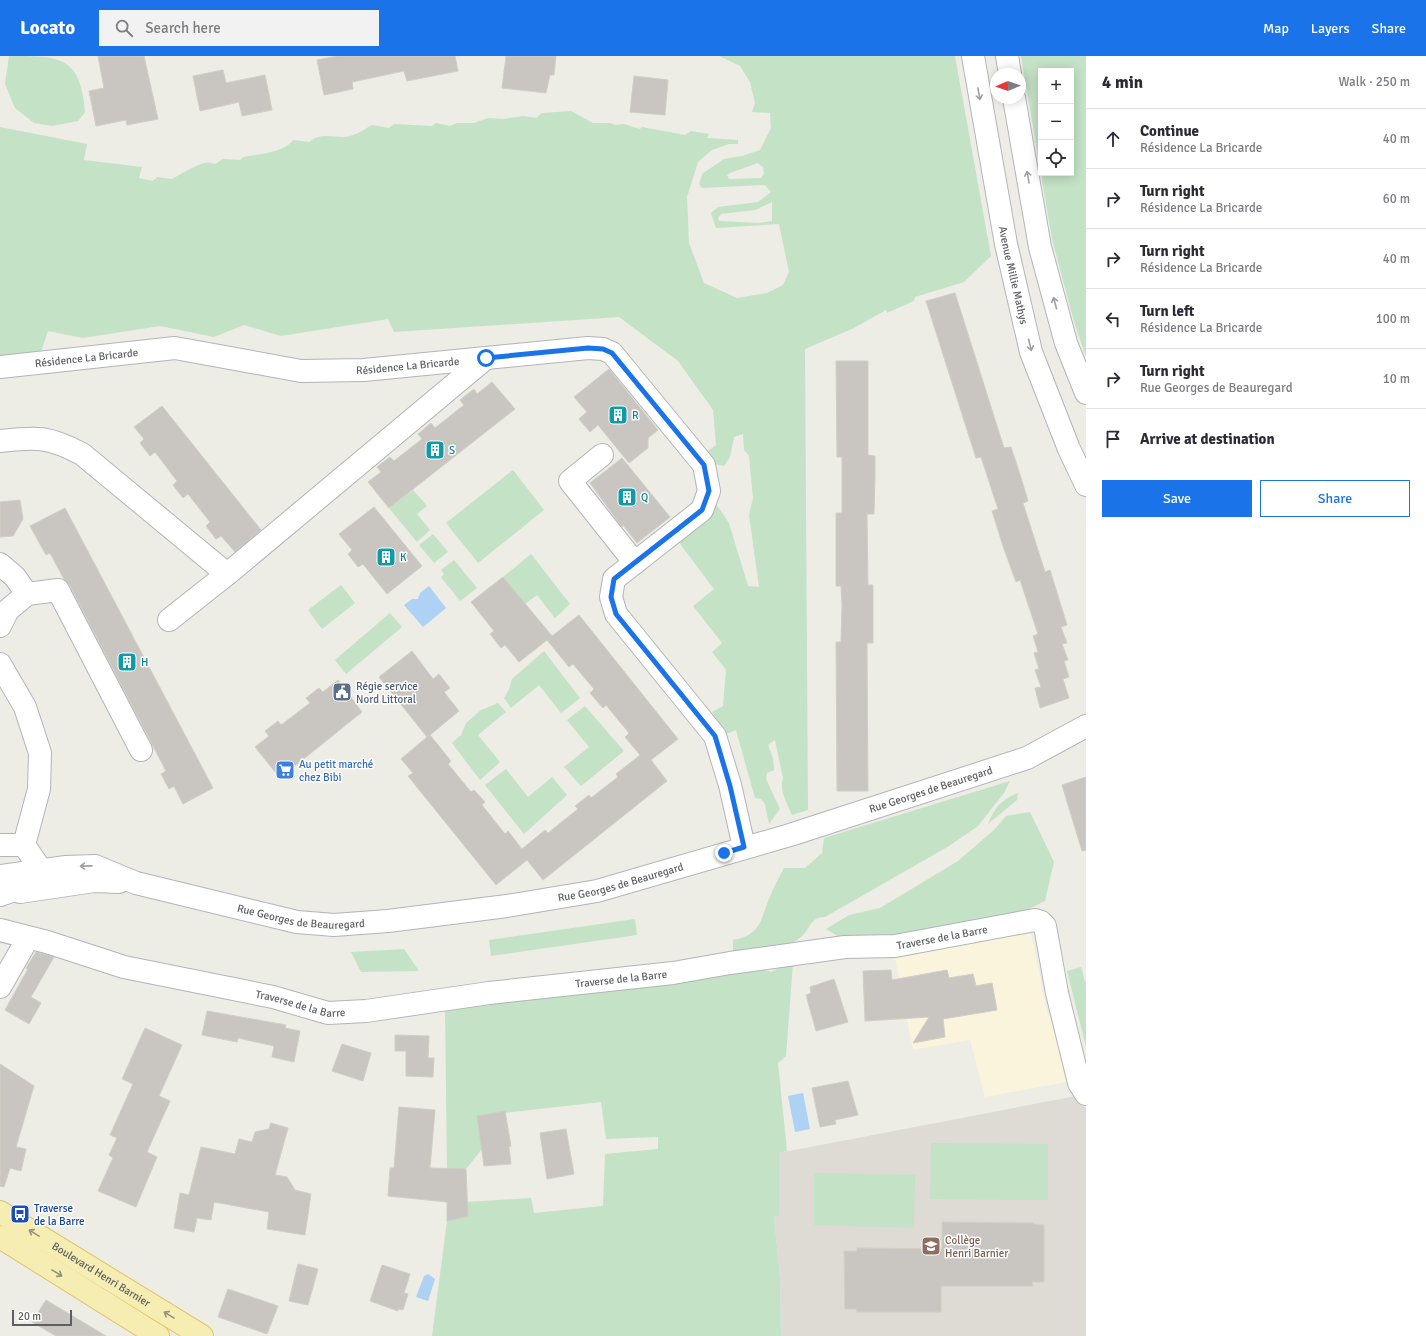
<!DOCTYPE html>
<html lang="en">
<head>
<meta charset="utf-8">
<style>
	:root { --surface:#fff; --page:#f2f2f3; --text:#2b2b33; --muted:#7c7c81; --line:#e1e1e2; --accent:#1a73e8 }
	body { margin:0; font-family:Signika,sans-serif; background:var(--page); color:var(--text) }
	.controls { position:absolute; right:12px; top:12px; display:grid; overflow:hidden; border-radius:0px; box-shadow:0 2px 10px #0003 }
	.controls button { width:36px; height:36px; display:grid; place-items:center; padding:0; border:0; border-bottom:1px solid var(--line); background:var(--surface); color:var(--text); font:20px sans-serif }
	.compass { position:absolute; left:990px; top:12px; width:36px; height:36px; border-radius:50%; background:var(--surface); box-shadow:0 2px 10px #0003; rotate:268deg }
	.scale { position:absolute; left:12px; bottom:10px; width:60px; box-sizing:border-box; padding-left:4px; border:2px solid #5d5f63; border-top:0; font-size:11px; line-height:14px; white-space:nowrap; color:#5d5f63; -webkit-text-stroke:3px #fff; paint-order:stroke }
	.stop { position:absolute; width:12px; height:12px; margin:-9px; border:3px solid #1a73e8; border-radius:50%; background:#fff }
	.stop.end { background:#1a73e8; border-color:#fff; box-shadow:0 1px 4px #0008 }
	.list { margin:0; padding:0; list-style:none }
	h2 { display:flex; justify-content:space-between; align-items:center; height:52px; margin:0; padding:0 16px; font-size:17px }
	h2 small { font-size:13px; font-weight:400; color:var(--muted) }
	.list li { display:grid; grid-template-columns:26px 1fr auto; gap:12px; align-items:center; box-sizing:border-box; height:60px; padding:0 16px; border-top:1px solid var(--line) }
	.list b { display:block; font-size:15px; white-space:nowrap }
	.list p { margin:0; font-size:13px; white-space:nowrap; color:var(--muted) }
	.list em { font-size:13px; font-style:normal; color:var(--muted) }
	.actions { display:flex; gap:8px; padding:12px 16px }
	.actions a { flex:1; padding:9px 0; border:1px solid var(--accent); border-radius:0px; text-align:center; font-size:14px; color:var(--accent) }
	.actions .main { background:var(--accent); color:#fff }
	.icon { flex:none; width:22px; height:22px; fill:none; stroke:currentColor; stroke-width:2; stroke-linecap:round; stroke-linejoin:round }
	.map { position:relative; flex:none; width:1086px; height:1280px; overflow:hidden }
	header { display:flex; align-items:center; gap:24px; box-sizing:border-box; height:56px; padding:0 20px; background:var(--accent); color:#fff }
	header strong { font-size:19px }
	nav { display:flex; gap:22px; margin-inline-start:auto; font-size:14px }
	.search { width:280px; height:36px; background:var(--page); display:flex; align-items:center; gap:10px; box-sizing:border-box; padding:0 14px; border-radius:0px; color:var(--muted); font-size:15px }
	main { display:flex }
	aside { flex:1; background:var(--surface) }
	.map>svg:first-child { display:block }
</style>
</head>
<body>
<header>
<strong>Locato</strong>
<div class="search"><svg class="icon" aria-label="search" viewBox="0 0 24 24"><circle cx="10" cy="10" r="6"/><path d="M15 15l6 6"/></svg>Search here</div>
<nav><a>Map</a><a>Layers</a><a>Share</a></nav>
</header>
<main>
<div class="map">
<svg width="1086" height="1280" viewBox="0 0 1086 1280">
	<rect width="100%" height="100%" fill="#edece5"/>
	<path fill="#faf4dd" d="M 1030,872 L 1048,960 L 1057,959 L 1072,1025 L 985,1041 L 970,984 L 913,994 L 895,902 Z"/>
	<path fill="#dddbd3" d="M 1076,1040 L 1077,1046 L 1086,1052 L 1086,1280 L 781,1280 L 780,1221 L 774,1159 L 779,1158 L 779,1097 Z"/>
	<g fill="#c4e2c6" fill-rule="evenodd">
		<path d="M 9,0 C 61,0 80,0 85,56 L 78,65 L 52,70 L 34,67 L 15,52 L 5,28 Z"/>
		<path d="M 719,0 L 955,0 L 991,200 L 964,226 L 915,241 L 914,245 L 887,257 L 886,254 L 854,272 L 805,293 L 808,754 L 792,759 C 787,747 779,735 783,722 L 775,684 L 768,689 L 773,702 L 774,714 L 767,717 L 766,723 L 780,753 L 769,768 L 765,748 L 761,743 L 755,742 L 736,674 L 726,678 L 722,675 L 712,656 L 723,650 L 726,614 L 712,596 L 722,587 L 693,550 L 714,533 L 678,485 L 716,448 L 729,467 L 748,530 L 759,531 L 749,459 L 753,442 L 749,400 L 744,394 L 743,378 L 734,381 L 730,401 L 724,410 L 715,408 L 707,396 L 716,389 L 713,354 L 678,305 L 619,261 L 394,276 L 388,263 L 281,280 L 244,269 L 214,281 L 160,270 L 83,282 L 48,275 L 40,299 L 0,304 L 0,71 L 87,88 L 84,104 L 142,111 L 139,122 L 153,125 L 157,121 L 172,123 C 177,120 200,107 205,107 C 208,106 212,107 215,108 L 223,103 L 240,104 L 244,101 C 258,98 284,97 293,84 L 310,86 C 318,77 332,81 343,81 C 354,81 363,74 372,69 L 389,72 L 394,68 L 432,70 L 436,67 L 450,70 L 457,67 L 474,67 L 488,62 L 504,63 L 523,60 L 536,62 L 542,57 L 571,55 L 593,67 L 610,67 L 615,69 L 624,68 L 640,73 L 642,71 L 685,79 L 691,75 L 709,78 L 707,82 L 738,84 L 738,88 L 729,88 L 712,94 L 698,106 L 687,141 L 689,187 L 704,227 L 737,242 L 767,237 L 783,229 L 789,216 L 779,168 L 716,172 L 711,157 L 718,151 L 758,146 L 771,136 L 765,129 L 702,132 L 699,128 L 702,118 L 724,103 L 742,100 L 760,94 L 771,72 L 770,57 L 752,56 L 755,47 L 750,26 L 740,10 ZM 758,107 L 763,111 L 764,118 L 761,122 L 729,123 L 727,119 L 730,117 ZM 772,146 L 772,165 L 758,167 L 719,165 L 718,162 L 721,158 L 755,154 Z"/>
		<path d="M 1021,0 L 1086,0 L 1086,301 L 1075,269 L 1052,183 ZM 1041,15 L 1071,15 L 1071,117 L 1041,117 Z"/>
		<path d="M 513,414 L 544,454 L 478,507 L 446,467 Z"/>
		<path d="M 413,434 L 427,450 L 417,458 L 430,474 L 417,486 L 389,452 Z"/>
		<path d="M 433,478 L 448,496 L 434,507 L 419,489 Z"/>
		<path d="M 531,498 L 570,548 L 555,562 L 537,539 L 525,548 L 503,521 Z"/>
		<path d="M 454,504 L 477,532 L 460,545 L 441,521 L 444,518 L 441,514 Z"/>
		<path d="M 341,529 L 355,547 L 322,573 L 308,554 Z"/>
		<path d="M 390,557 L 402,571 L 346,618 L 335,604 Z"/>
		<path d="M 544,595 L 580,642 L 561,657 L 539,629 L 511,652 L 504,642 L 509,634 L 512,623 Z"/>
		<path d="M 498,647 L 506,656 L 478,679 L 500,706 L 480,724 L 452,687 L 461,679 L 466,667 L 481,654 Z"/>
		<path d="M 585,650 L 624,695 L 581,730 L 564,711 L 589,691 L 567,664 Z"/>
		<path d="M 506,713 L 528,741 L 552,721 L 567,739 L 524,778 L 485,729 Z"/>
		<path d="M 1010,725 L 1004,737 L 978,770 L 949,790 L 825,861 C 810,861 811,872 802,880 C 785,896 754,895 733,897 L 733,884 C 761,879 760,865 769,843 C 773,832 779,822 784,812 L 805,812 L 822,797 L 824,782 Z"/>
		<path d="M 1018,737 L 1017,744 L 988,768 C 994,752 1002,743 1018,737 Z"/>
		<path d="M 1030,756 L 1054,806 L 1045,845 L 1021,857 L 901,882 L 841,882 L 826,873 L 849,859 L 880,852 L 958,805 L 994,774 L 1006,760 Z"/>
		<path d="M 635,863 L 637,879 L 491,900 L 489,884 Z"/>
		<path d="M 404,893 L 419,915 L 361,916 L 351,896 Z"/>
		<path d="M 790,907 L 793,907 L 786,1000 L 778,1007 L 787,1095 L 779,1097 L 779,1159 L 774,1160 L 780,1221 L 781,1280 L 432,1280 L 447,1165 L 467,1146 L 531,1142 L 534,1157 L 603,1150 L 605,1098 L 658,1093 L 658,1081 L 606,1083 L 601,1046 L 477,1060 L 482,1093 L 466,1113 L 447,1113 L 445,950 L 759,912 L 771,916 Z"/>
		<path d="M 1081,911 L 1086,929 L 1086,991 L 1067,915 Z"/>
		<path d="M 931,1087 L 1048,1088 L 1048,1144 L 930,1143 Z"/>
		<path d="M 814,1117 L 915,1119 L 914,1172 L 814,1169 Z"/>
	</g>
	<g fill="#add2f4">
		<path d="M 429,530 L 446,552 L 423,571 L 404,549 L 412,543 L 418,543 L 420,537 Z"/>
		<path d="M 803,1037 L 810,1073 L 795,1076 L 788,1040 Z"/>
		<path d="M 428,1218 L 435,1223 L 428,1245 L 416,1241 L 424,1220 Z"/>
	</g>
	<g fill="#c9c6c1" stroke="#d1cec4">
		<path d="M 98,0 L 144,0 L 158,63 L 127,69 L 126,64 L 96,70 L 89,35 L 104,32 Z"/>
		<path d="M 338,0 L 455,0 L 458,15 L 407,25 L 404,15 L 352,26 L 353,33 L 324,39 L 317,4 Z"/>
		<path d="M 506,0 L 556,0 L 554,19 L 550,19 L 546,37 L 502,32 Z"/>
		<path d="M 223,14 L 226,27 L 265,19 L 272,54 L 242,60 L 239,46 L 200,55 L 193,20 Z"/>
		<path d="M 634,20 L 668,24 L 665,59 L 630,56 Z"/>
		<path d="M 955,237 L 1004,392 L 1011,391 L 1017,409 L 1028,445 L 1023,447 L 1045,516 L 1050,514 L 1067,569 L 1061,571 L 1067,587 L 1062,588 L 1068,604 L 1064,605 L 1069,621 L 1063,623 L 1069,642 L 1040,652 L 1035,632 L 1041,631 L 1035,614 L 1039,613 L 1034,597 L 1038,596 L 1033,580 L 1038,578 L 1020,524 L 1016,526 L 1004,493 L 992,455 L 998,453 L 981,401 L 976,402 L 926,245 Z"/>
		<path d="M 836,305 L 868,305 L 868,399 L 875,400 L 875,420 L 874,458 L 867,458 L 868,529 L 873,529 L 873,587 L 867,587 L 868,735 L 837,735 L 836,586 L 841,586 L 842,549 L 841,530 L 836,530 L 836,457 L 842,457 L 842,401 L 837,401 Z"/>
		<path d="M 609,313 L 658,374 L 648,382 L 648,392 L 629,407 L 598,369 L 590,376 L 579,363 L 587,356 L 574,341 Z"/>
		<path d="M 492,326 L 515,353 L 389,452 L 368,426 L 381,416 L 377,411 L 390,401 L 394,405 L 422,383 L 418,378 L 431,367 L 435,372 L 464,349 L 460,344 L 474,333 L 477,338 Z"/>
		<path d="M 162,350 L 261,474 L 235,496 L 221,480 L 216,483 L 206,470 L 210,466 L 188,438 L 183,442 L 173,429 L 177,425 L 155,396 L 150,400 L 140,387 L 144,383 L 134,371 Z"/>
		<path d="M 622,402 L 670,461 L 637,487 L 623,469 L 622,471 L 590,427 Z"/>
		<path d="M 20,444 L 23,463 L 13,480 L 0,481 L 0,446 Z"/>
		<path d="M 374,451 L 422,510 L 387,538 L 363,508 L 358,511 L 348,498 L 352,494 L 339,478 Z"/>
		<path d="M 65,452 L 213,732 L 183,748 L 174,730 L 169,733 L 161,718 L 166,715 L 69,528 L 64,523 L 50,497 L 46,499 L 30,470 Z"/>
		<path d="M 503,521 L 552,580 L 579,559 L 678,683 L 651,704 L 667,725 L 543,824 L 527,804 L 496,829 L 408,720 L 413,717 L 401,703 L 427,681 L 379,621 L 412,595 L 433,623 L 439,618 L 450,632 L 444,636 L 459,655 L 430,679 L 451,705 L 448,708 L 471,736 L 474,734 L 485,746 L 482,749 L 505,778 L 508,775 L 522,793 L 545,774 L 548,777 L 578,753 L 575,750 L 589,739 L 591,742 L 618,721 L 616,718 L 640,699 L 625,681 L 629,677 L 606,649 L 603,652 L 590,637 L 594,633 L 573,608 L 569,611 L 547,584 L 519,606 L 505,589 L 501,592 L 490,578 L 494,575 L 471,546 Z"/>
		<path d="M 338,624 L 362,656 L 280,722 L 255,691 L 269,680 L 265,675 L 278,665 L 281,669 L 310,647 L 306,642 L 319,632 L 323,636 Z"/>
		<path d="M 1086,721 L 1086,794 L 1082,795 L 1062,729 Z"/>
		<path d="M 36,896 L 54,901 L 31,941 L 41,947 L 29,968 L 5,954 L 28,913 L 26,912 Z"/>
		<path d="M 891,914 L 892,924 L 947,914 L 949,922 L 973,918 L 976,930 L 992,927 L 997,954 L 943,963 L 945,981 L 913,987 L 929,961 L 865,965 L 863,915 Z"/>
		<path d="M 834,923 L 848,966 L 816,975 L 806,939 L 811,937 L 810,931 Z"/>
		<path d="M 207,955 L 286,969 L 285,972 L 300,975 L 294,1006 L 272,1001 L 274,990 L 238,982 L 237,986 L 202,979 Z"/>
		<path d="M 145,972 L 182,989 L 159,1040 L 170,1045 L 147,1096 L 157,1101 L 136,1151 L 98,1135 L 113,1102 L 109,1099 L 117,1082 L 110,1079 L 133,1028 L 122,1023 Z"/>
		<path d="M 395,979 L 429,980 L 428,1002 L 434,1002 L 433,1021 L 406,1020 L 406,995 L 395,995 Z"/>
		<path d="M 342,988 L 371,997 L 363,1025 L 332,1015 Z"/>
		<path d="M 0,1008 L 34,1030 L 16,1091 L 26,1093 L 21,1115 L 10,1112 L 4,1131 L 0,1130 Z"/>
		<path d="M 848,1025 L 858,1059 L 835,1064 L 836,1068 L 820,1071 L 812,1032 Z"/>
		<path d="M 399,1051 L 435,1054 L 430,1112 L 466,1113 L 468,1160 L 447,1165 L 447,1146 L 388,1140 L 390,1112 L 394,1112 Z"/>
		<path d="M 505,1055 L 511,1090 L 509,1091 L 511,1108 L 484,1110 L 477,1060 Z"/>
		<path d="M 271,1067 L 288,1072 L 275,1119 L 287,1121 L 295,1134 L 311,1138 L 305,1179 L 267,1173 L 269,1156 L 214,1146 L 211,1164 L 197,1162 L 194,1176 L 174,1172 L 180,1137 L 189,1139 L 201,1091 L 235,1098 L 239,1083 L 252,1086 L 255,1076 L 269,1073 Z"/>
		<path d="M 566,1073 L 574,1118 L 547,1123 L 540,1077 Z"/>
		<path d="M 942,1166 L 1033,1167 L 1033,1168 L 1044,1169 L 1044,1226 L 1032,1226 L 1033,1230 L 941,1230 L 941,1256 L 857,1256 L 856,1253 L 845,1253 L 844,1195 L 857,1195 L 857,1192 L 942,1193 Z"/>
		<path d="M 298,1208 L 318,1213 L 308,1249 L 289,1245 Z"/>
		<path d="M 382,1209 L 410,1218 L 404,1237 L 408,1238 L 403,1254 L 398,1253 L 398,1255 L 370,1245 Z"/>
		<path d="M 228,1233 L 278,1250 L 267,1278 L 218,1261 Z"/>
		<path d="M 46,1244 L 106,1280 L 56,1280 L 32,1266 Z"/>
	</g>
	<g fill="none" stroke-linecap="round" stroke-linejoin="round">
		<defs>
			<g id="minor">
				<path id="s1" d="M 973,0 L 1006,188 L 1031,296 L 1069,393 L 1086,429"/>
				<path d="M 1007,0 L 1010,18"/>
				<path d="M 1014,42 L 1040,191 L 1066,287 L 1086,337"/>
				<path id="s2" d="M 0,311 L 175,292 L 301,315 L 364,314 L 588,292 L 603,293 L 612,297 L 704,409 L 709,435 L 702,454 L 614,523 L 611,541 L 616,558 L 715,680 L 730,729 L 744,791"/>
				<path d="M 0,385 C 37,381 48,380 82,398 L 227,518"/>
				<path d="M 602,399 L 570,425 L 635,507"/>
				<path d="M 0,508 L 15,521 L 27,538 L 8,554 L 0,570"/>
				<path d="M 27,538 L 58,534 L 141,694"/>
				<path d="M 169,564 L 231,515 L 486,302"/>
				<path d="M 0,608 L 25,651 L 40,697 L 39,733 L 24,789 L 41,814 C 32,829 16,834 0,839"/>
				<path d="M 0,789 L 24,789"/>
				<path id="s3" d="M 0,820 L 66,811 L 95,810 L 136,827 L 297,866 L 334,869 L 388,865 L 507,850 L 597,835 L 790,779 L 1027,702 L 1086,670"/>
				<path d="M 20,836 L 94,825 L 119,826"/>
				<path id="s4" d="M 0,874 L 47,886 L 124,911 L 273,941 L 328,957 L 366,955 L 489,937 L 673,917 L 730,907 L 845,891 L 895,890 L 1035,864 L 1041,866 L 1045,870 L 1057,937 L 1079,1027 L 1086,1038"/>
				<path d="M 0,931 L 28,882"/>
			</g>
			<g id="major">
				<path id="s5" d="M 0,1156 L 202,1280"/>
				<path d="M 0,1181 L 158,1280"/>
			</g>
		</defs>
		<use href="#minor" stroke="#b2b4b8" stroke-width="24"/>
		<use href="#major" stroke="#e0c56b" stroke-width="24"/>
		<use href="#minor" stroke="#fff" stroke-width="22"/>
		<use href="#major" stroke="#f5edb2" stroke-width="22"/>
	</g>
	<defs><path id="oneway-shaft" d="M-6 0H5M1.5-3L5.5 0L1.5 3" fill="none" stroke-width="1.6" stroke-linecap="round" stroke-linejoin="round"/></defs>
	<g stroke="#9e9fa1">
		<use href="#oneway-shaft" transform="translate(979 38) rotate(80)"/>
		<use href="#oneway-shaft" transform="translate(1028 121) rotate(-100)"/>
		<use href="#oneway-shaft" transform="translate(1055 247) rotate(-105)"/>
		<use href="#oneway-shaft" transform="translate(1030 289) rotate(76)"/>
		<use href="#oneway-shaft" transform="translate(86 810) rotate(179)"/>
	</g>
	<g stroke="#92917f">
		<use href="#oneway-shaft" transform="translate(34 1177) rotate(-149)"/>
		<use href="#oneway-shaft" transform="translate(57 1217) rotate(32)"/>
		<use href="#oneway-shaft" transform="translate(169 1259) rotate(-149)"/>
	</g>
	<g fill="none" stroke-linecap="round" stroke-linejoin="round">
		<path stroke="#1a73e8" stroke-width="5" d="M 486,302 L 588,292 L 603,293 L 612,297 L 704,409 L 709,435 L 702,454 L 614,523 L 611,541 L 616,558 L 715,680 L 730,730 L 744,791 L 724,797"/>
	</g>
	<defs>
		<symbol id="building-square" viewBox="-11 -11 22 22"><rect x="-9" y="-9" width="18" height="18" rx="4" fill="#0f9aa8" stroke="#fff"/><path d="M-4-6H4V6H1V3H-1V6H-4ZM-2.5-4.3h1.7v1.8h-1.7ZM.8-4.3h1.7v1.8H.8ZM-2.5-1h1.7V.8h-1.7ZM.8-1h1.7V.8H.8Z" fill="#fff"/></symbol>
		<symbol id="civic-square" viewBox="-11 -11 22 22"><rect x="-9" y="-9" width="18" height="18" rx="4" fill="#5c6f8a" stroke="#fff"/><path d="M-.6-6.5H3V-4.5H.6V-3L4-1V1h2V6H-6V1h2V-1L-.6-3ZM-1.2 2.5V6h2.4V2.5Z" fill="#fff"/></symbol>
		<symbol id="supermarket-square" viewBox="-11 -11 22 22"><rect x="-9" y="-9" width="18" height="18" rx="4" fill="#3f7fe0" stroke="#fff"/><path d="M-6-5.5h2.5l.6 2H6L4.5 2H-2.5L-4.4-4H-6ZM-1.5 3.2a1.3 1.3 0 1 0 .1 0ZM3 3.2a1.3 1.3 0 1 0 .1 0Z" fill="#fff"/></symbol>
		<symbol id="bus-square" viewBox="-11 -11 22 22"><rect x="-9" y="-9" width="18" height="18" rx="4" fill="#1a4fb4" stroke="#fff"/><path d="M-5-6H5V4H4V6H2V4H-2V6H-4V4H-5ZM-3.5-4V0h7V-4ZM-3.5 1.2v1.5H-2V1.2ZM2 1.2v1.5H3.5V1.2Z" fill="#fff"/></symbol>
		<symbol id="school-square" viewBox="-11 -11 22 22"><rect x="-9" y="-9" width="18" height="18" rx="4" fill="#8d6e63" stroke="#fff"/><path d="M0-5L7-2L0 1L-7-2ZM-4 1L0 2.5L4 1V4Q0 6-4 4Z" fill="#fff"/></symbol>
	</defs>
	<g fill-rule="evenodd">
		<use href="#building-square" x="607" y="348" width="22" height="22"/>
		<use href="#building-square" x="424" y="383" width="22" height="22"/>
		<use href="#building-square" x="616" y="430" width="22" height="22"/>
		<use href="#building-square" x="375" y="490" width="22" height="22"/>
		<use href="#building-square" x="116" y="595" width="22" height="22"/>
		<use href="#civic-square" x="331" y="625" width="22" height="22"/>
		<use href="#supermarket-square" x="274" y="703" width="22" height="22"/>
		<use href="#bus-square" x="9" y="1147" width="22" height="22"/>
		<use href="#school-square" x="920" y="1179" width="22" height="22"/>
	</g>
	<g text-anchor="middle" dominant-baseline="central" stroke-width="3" stroke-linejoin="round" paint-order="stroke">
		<g font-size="11" fill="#5d5f63" stroke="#fff">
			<text stroke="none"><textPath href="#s1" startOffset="223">Avenue Millie Mathys</textPath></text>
			<text stroke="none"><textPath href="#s2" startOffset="87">Résidence La Bricarde</textPath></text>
			<text stroke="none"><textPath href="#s2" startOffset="411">Résidence La Bricarde</textPath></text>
			<text stroke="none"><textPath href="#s3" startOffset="957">Rue Georges de Beauregard</textPath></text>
			<text stroke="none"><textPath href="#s3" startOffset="633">Rue Georges de Beauregard</textPath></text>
			<text stroke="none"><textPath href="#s3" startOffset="309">Rue Georges de Beauregard</textPath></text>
			<text stroke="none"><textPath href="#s4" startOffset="958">Traverse de la Barre</textPath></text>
			<text stroke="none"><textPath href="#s4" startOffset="634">Traverse de la Barre</textPath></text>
			<text stroke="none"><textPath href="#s4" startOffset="310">Traverse de la Barre</textPath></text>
			<text stroke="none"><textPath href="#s5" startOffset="119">Boulevard Henri Barnier</textPath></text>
		</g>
		<g font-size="11" fill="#0d838f" stroke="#fff" text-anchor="start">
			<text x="632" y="359">R</text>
			<text x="449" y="394">S</text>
			<text x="641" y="441">Q</text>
			<text x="400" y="501">K</text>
			<text x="141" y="606">H</text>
		</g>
		<g font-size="11" fill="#4e5e75" stroke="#fff" text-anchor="start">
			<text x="356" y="630">Régie service<tspan x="356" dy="13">Nord Littoral</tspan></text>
		</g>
		<g font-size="11" fill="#366cbe" stroke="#fff" text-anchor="start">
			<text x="299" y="708">Au petit marché<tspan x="299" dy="13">chez Bibi</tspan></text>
		</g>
		<g font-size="11" fill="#164399" stroke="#fff" text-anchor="start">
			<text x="34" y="1152">Traverse<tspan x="34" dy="13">de la Barre</tspan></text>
		</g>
		<g font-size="11" fill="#785e54" stroke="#fff" text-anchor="start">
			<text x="945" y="1184">Collège<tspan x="945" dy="13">Henri Barnier</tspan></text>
		</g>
	</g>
</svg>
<div class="controls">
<button>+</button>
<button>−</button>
<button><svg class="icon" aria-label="locate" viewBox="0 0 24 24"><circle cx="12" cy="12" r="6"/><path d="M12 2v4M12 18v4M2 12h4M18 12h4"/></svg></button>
</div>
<svg class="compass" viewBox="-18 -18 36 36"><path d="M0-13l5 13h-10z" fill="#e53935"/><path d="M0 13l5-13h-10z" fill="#7c7c81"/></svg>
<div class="scale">20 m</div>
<div class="stop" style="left:486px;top:302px"></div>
<div class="stop end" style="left:724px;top:797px"></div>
</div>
<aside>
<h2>4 min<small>Walk · 250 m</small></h2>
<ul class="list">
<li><svg class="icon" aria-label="ahead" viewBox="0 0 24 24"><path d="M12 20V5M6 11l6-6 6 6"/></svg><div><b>Continue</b><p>Résidence La Bricarde</p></div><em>40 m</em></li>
<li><svg class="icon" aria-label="right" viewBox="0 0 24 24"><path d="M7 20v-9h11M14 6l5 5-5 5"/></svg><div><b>Turn right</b><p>Résidence La Bricarde</p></div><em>60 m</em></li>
<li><svg class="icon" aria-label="right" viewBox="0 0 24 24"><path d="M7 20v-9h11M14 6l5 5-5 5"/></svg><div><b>Turn right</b><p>Résidence La Bricarde</p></div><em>40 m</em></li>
<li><svg class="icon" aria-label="left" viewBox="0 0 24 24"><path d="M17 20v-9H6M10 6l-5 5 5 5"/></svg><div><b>Turn left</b><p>Résidence La Bricarde</p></div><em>100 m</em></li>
<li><svg class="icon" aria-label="right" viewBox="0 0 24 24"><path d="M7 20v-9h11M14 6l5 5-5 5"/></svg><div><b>Turn right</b><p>Rue Georges de Beauregard</p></div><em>10 m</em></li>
<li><svg class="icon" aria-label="arrive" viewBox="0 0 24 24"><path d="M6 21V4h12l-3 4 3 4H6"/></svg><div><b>Arrive at destination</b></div></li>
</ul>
<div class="actions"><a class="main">Save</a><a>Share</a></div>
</aside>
</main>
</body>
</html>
